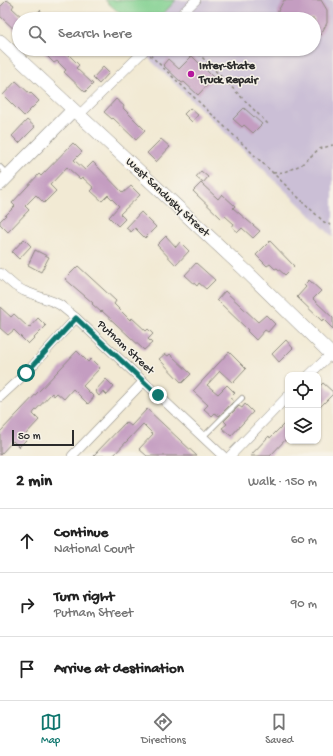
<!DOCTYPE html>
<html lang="en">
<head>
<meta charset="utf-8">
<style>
	:root { --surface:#fff; --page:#f2f2f2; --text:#222; --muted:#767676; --line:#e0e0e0; --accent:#0f766e }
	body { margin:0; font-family:"Gochi Hand",sans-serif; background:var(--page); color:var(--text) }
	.controls { position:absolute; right:12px; bottom:12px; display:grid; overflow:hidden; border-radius:8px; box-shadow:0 1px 3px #0004 }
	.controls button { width:36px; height:36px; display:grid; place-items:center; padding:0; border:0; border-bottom:1px solid var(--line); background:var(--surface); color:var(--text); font:20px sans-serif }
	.scale { position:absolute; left:12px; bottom:10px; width:62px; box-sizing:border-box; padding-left:4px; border:2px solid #2b2b2b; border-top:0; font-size:11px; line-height:14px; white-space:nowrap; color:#2b2b2b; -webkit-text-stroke:3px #f7f3e8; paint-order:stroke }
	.stop { position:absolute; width:12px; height:12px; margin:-9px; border:3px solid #0f766e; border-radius:50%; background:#fff }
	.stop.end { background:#0f766e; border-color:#fff; box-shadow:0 1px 4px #0008 }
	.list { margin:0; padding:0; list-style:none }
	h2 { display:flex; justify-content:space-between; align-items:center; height:52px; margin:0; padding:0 16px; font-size:17px }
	h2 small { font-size:13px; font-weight:400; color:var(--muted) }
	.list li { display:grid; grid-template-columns:26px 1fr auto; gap:12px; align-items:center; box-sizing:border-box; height:64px; padding:0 16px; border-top:1px solid var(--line) }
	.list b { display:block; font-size:15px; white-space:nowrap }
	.list p { margin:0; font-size:13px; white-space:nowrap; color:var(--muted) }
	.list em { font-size:13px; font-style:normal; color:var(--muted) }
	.icon { flex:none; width:22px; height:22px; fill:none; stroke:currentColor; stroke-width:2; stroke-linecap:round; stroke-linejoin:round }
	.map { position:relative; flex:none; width:333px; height:456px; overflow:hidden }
	.search { position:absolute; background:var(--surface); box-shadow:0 1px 3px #0004; left:12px; right:12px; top:12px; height:44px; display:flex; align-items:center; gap:10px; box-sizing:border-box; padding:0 14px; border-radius:22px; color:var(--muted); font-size:15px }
	.sheet { height:244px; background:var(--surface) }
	nav { display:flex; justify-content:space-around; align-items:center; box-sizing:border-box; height:56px; border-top:1px solid var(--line); background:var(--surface); font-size:11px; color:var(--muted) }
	nav a { display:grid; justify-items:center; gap:2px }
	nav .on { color:var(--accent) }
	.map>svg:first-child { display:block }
</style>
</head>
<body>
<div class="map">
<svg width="333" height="456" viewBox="0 0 333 456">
	<rect width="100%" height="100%" fill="#f7f3e8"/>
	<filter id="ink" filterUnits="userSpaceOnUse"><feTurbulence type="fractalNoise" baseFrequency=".025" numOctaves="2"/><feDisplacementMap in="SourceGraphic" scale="8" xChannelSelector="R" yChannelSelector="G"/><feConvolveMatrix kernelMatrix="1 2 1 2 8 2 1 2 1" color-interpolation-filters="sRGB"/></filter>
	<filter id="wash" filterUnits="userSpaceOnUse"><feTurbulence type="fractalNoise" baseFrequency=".012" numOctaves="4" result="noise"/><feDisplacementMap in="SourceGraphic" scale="16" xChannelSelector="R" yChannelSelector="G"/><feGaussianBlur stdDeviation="0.9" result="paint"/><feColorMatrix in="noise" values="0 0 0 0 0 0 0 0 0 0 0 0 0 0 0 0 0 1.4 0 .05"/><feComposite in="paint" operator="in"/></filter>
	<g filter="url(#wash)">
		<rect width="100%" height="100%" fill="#f2ead4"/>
		<path fill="#cbbfd6" d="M 176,0 L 333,0 L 333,237 L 139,49 L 314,49 L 314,19 L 158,19 Z"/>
		<path fill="#81d090" stroke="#567e5e" d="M 105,0 L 176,0 L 158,19 L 126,19 Z"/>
		<g id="blocks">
			<g fill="#c49dc1">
				<path d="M 7,0 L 14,5 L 12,8 L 24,19 L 19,19 L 19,34 L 0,16 L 0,7 Z"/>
				<path d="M 284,0 L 321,0 L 327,10 L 327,23 L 321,34 L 314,38 L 314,19 L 278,19 L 278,11 Z"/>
				<path d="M 40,10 L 49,19 L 32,19 Z"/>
				<path d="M 40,49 L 63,49 L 79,65 L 76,68 L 93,84 L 85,92 L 64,72 L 66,70 L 57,61 L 54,63 Z"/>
				<path d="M 192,56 L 214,78 L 198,95 L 184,82 L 182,83 L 163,65 L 168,59 L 179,69 Z"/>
				<path d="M 103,67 L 109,73 L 99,84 L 93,78 Z"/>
				<path d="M 16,81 L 30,94 L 31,93 L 39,101 L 24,116 L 3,95 Z"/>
				<path d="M 116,99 L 124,106 L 123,108 L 145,130 L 136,140 L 113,118 L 112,119 L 104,112 Z"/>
				<path d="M 190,108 L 198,115 L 192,122 L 184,114 Z"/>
				<path d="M 244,108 L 262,124 L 253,133 L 244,125 L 242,127 L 233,119 Z"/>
				<path d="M 27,120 L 35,127 L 19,143 L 12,136 Z"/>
				<path d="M 161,139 L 170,147 L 156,162 L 147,153 Z"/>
				<path d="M 73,143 L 82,152 L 74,160 L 85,170 L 93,162 L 123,193 L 131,186 L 140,195 L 120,214 L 125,219 L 118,226 L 109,217 L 119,206 L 108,195 L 102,201 L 91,191 L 94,188 L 82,177 L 80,179 L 67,167 L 50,185 L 56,191 L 44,203 L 36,195 L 25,206 L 29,210 L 8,232 L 0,224 L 0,221 L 15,206 L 12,203 L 39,174 L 41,176 Z"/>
				<path d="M 201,171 L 208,177 L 203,183 L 196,177 Z"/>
				<path d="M 201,183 L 218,199 L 222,194 L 235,206 L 233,208 L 260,231 L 253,238 L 242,228 L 238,232 L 232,227 L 234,224 L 225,216 L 222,219 L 193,191 Z"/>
				<path d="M 141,212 L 156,227 L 145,238 L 135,228 L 131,232 L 126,228 Z"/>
				<path d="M 166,236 L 176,247 L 180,242 L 189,251 L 176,265 L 157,245 Z"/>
				<path d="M 24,239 L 31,246 L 19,259 L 12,252 Z"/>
				<path d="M 270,241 L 294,266 L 285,275 L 277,268 L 275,269 L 270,264 L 267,266 L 256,255 Z"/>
				<path d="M 35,250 L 49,257 L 41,272 L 28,265 Z"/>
				<path d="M 196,263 L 215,280 L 206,289 L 199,283 L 197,286 L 185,275 Z"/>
				<path d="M 78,266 L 116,301 L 114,304 L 130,320 L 132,318 L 146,331 L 148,329 L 153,334 L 148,339 L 152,343 L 144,350 L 102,311 L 101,312 L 92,304 L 93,303 L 65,279 Z"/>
				<path d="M 309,280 L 321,291 L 313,299 L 333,318 L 333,329 L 323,319 L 322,321 L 297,297 L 306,287 L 304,285 Z"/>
				<path d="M 225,291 L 258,322 L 266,315 L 275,324 L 268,332 L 265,330 L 256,340 L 247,331 L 248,330 L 217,300 Z"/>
				<path d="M 0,307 L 11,317 L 14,314 L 29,328 L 38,318 L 46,326 L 28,344 L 14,330 L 8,335 L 0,328 Z"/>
				<path d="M 286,340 L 293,348 L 279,362 L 272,354 Z"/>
				<path d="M 77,351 L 88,362 L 91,359 L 100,368 L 83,386 L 94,397 L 88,404 L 73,389 L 64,399 L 57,393 L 54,396 L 52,393 L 34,412 L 33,414 L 39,420 L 25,435 L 28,438 L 19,447 L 13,441 L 0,455 L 0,432 Z"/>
				<path d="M 229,352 L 246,369 L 233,383 L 220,371 L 207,385 L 218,394 L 227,385 L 235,393 L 230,398 L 234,401 L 219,416 L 215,413 L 212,416 L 204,409 L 208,405 L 193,391 Z"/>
				<path d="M 165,354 L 168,356 L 170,354 L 191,374 L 182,383 L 159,359 Z"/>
				<path d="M 106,379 L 114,387 L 107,395 L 103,391 L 99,396 L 95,391 Z"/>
				<path d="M 323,383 L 333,392 L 333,394 L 318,409 L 318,388 Z"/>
				<path d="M 245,404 L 253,412 L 231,436 L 222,428 L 227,424 L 224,421 L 239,406 L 242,408 Z"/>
				<path d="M 147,409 L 197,456 L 147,456 L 139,449 L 153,434 L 143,424 L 113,456 L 93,456 L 126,422 L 131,426 Z"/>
				<path d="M 288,420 L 288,437 L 270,456 L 250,456 L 269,436 L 270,438 Z"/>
			</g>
		</g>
	</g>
	<g filter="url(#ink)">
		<use href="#blocks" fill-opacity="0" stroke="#8e8a80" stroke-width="1"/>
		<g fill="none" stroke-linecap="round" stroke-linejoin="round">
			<defs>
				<g id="lane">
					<path d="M 0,167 L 7,174"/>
					<path d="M 203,437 L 242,398"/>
				</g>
				<g id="street">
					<path d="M 176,19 L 196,0"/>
					<path d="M 79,115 L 146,49"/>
					<path d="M 0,273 L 15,286 L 24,291 L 54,302 L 60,305 L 76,318 L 223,456"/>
					<path d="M 309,375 L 331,354"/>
					<path d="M 0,397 L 26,373 L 76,318"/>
					<path d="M 72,456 L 143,382"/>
					<path d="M 230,456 L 288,396"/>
				</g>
				<g id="secondary">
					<path d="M 0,41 L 245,270 L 333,356"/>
					<path d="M 0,184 L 73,110"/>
				</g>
			</defs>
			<use href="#lane" stroke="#8e8a80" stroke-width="6"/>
			<use href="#street" stroke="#8e8a80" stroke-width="10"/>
			<use href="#secondary" stroke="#8e8a80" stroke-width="14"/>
			<g stroke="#8e8a80" stroke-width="1.5" stroke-dasharray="3 3" stroke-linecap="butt">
				<path d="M 194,49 L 268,124"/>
				<path d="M 150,55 L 324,222 L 333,226"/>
				<path d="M 273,173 L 284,172 L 301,165 L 319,149 L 333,145"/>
			</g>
			<use href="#lane" stroke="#fff" stroke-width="4.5"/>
			<use href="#street" stroke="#fff" stroke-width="9"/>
			<use href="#secondary" stroke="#fff" stroke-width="13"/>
		</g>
	</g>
	<g fill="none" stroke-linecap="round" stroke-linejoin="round" filter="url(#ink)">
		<path stroke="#0f766e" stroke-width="5" d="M 26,373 L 76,318 L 158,395"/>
	</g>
	<circle fill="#b5179e" stroke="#f7f3e8" stroke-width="1.5" cx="191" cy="74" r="4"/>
	<g text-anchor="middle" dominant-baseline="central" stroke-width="3" stroke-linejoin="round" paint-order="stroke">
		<g font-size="12" font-weight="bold" fill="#2b2b2b" stroke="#f7f3e8" text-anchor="start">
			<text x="199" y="67">Inter-State<tspan x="199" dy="14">Truck Repair</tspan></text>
		</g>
		<g font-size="12" fill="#2b2b2b" stroke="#f7f3e8">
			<text transform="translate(167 198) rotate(43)">West Sandusky Street</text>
			<text transform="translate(125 348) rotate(43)">Putnam Street</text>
		</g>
	</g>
</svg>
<div class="controls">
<button><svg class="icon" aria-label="locate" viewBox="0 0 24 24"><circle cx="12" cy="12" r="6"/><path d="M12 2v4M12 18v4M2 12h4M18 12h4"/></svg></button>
<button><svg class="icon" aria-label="layers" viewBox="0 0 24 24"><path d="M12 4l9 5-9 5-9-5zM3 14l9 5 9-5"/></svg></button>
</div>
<div class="scale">50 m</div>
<div class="stop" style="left:26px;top:373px"></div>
<div class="stop end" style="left:158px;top:395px"></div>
<div class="search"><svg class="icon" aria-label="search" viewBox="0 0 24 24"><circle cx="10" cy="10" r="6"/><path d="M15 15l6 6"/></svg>Search here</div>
</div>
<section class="sheet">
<h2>2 min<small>Walk · 150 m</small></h2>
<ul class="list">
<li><svg class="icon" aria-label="ahead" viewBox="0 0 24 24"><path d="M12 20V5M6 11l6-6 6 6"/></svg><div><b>Continue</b><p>National Court</p></div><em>60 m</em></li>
<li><svg class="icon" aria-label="right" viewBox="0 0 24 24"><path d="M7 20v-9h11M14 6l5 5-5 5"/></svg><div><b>Turn right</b><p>Putnam Street</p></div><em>90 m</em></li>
<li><svg class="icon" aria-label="arrive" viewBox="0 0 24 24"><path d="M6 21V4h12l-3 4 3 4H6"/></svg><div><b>Arrive at destination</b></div></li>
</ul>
</section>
<nav>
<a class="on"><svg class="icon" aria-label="map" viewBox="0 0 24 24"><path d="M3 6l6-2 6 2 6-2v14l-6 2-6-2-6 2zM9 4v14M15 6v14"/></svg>Map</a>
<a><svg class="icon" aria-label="directions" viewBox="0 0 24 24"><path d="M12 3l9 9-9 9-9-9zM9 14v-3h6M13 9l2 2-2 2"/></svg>Directions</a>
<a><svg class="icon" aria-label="saved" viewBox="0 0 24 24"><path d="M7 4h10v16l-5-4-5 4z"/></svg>Saved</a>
</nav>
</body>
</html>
